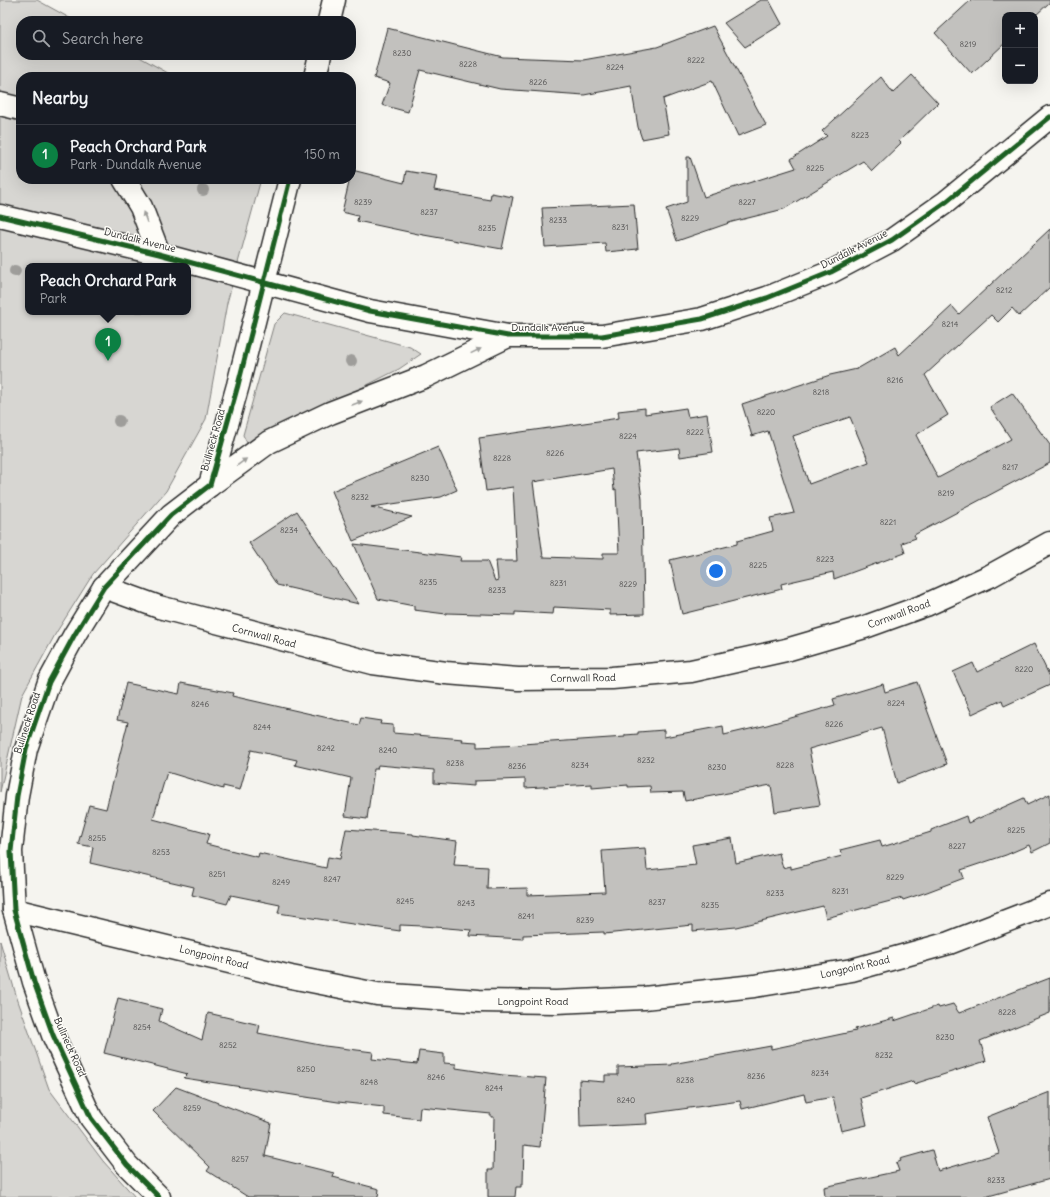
<!DOCTYPE html>
<html lang="en">
<head>
<meta charset="utf-8">
<style>
	:root { --surface:#171b24; --page:#20242c; --text:#f1f3f6; --muted:#9ea1a6; --line:#363941; --accent:#0b8043 }
	body { margin:0; font-family:Delius,sans-serif; background:var(--page); color:var(--text) }
	.controls { position:absolute; right:12px; top:12px; display:grid; overflow:hidden; border-radius:8px; box-shadow:0 4px 16px #0002 }
	.controls button { width:36px; height:36px; display:grid; place-items:center; padding:0; border:0; border-bottom:1px solid var(--line); background:var(--surface); color:var(--text); font:20px sans-serif }
	.you { position:absolute; left:716px; top:571px; width:14px; height:14px; margin:-10px; border:3px solid #fff; border-radius:50%; background:#1a73e8; box-shadow:0 0 0 6px #1a73e833 }
	.badge { display:grid; place-items:center; width:26px; height:26px; border-radius:50%; background:var(--accent); color:#fff; font-size:13px; font-weight:700 }
	.pin { position:absolute; translate:-50% -33px; filter:drop-shadow(0 1px 2px #0008) }
	.pin::after { content:''; position:absolute; top:21px; width:14px; height:12px; background:inherit; clip-path:polygon(0 0,100% 0,50% 100%) }
	.popup { position:absolute; left:25px; top:263px; width:166px; height:52px; box-sizing:border-box; display:grid; place-content:center; border-radius:8px; background:var(--surface); filter:drop-shadow(0 1px 3px #0005); font-size:13px; white-space:nowrap; color:var(--muted) }
	.popup b { font-size:15px; color:var(--text) }
	.popup::after { content:''; position:absolute; left:50%; top:100%; margin-left:-8px; border:8px solid transparent; border-top-color:var(--surface) }
	.list { margin:0; padding:0; list-style:none }
	h2 { display:flex; justify-content:space-between; align-items:center; height:52px; margin:0; padding:0 16px; font-size:17px }
	h2 small { font-size:13px; font-weight:400; color:var(--muted) }
	.list li { display:grid; grid-template-columns:26px 1fr auto; gap:12px; align-items:center; box-sizing:border-box; height:60px; padding:0 16px; border-top:1px solid var(--line) }
	.list b { display:block; font-size:15px; white-space:nowrap }
	.list p { margin:0; font-size:13px; white-space:nowrap; color:var(--muted) }
	.list em { font-size:13px; font-style:normal; color:var(--muted) }
	.icon { flex:none; width:22px; height:22px; fill:none; stroke:currentColor; stroke-width:2; stroke-linecap:round; stroke-linejoin:round }
	.map { position:relative; flex:none; width:1050px; height:1197px; overflow:hidden }
	.search { position:absolute; background:var(--surface); box-shadow:0 4px 16px #0002; left:16px; top:16px; width:340px; height:44px; display:flex; align-items:center; gap:10px; box-sizing:border-box; padding:0 14px; border-radius:16px; color:var(--muted); font-size:15px }
	.panel { position:absolute; background:var(--surface); box-shadow:0 4px 16px #0002; left:16px; top:72px; width:340px; height:112px; border-radius:16px }
	.map>svg:first-child { display:block }
</style>
</head>
<body>
<div class="map">
<svg width="1050" height="1197" viewBox="0 0 1050 1197">
	<rect width="100%" height="100%" fill="#f5f4ef"/>
	<filter id="ink" filterUnits="userSpaceOnUse"><feTurbulence type="fractalNoise" baseFrequency=".025" numOctaves="2"/><feDisplacementMap in="SourceGraphic" scale="8" xChannelSelector="R" yChannelSelector="G"/><feConvolveMatrix kernelMatrix="1 2 1 2 8 2 1 2 1" color-interpolation-filters="sRGB"/></filter>
	<g filter="url(#ink)">
		<g fill="#d7d6d2" stroke="#81807e" fill-rule="evenodd">
			<path d="M 0,0 L 37,0 L 75,21 L 21,21 L 21,55 L 136,55 L 175,77 L 21,77 L 21,179 L 261,179 L 227,303 L 206,419 L 166,491 L 93,574 L 56,633 L 22,695 L 0,792 ZM 28,266 L 188,266 L 188,312 L 28,312 Z"/>
			<path d="M 285,313 L 410,347 L 421,354 L 399,369 L 248,445 L 243,435 L 274,324 Z"/>
			<path d="M 0,941 L 17,998 L 49,1089 L 103,1161 L 135,1197 L 0,1197 Z"/>
		</g>
		<g fill="#c2c1be" stroke="#2b2b2b" fill-rule="evenodd">
			<path d="M 761,0 L 769,0 L 782,24 L 745,47 L 724,23 Z"/>
			<path d="M 971,0 L 1050,0 L 1050,2 L 1035,16 L 1005,15 L 1005,43 L 972,74 L 935,33 Z"/>
			<path d="M 713,26 L 766,125 L 738,136 L 712,81 L 663,99 L 669,134 L 642,139 L 638,127 L 631,86 L 584,95 L 500,89 L 420,70 L 408,112 L 382,105 L 390,83 L 374,78 L 387,28 L 503,57 L 583,60 L 657,47 Z"/>
			<path d="M 912,75 L 938,103 L 899,141 L 901,143 L 872,171 L 863,161 L 784,209 L 732,222 L 677,241 L 666,209 L 687,202 L 687,157 L 690,157 L 704,197 L 796,168 L 791,159 L 827,136 L 822,131 L 881,77 L 893,93 Z"/>
			<path d="M 352,170 L 404,183 L 406,171 L 437,176 L 434,190 L 490,200 L 491,193 L 513,197 L 502,249 L 418,234 L 357,221 L 358,216 L 342,212 Z"/>
			<path d="M 634,204 L 638,249 L 606,252 L 605,243 L 545,247 L 542,208 Z"/>
			<path d="M 1050,229 L 1050,287 L 1019,316 L 1012,308 L 998,322 L 991,315 L 925,375 L 948,415 L 916,435 L 938,478 L 1011,439 L 990,407 L 1012,393 L 1050,445 L 1050,463 L 914,535 L 916,538 L 902,543 L 905,553 L 834,579 L 833,572 L 781,584 L 782,589 L 682,614 L 670,560 L 737,544 L 737,541 L 773,531 L 770,518 L 794,513 L 768,431 L 752,436 L 742,404 L 830,375 L 857,369 L 895,347 L 899,355 L 952,306 L 959,314 ZM 850,417 L 869,462 L 809,484 L 793,436 Z"/>
			<path d="M 645,408 L 645,414 L 686,408 L 688,417 L 707,414 L 713,452 L 680,457 L 679,448 L 636,453 L 642,499 L 644,614 L 610,615 L 610,610 L 554,607 L 553,614 L 515,612 L 515,615 L 446,613 L 446,614 L 414,610 L 414,606 L 378,599 L 354,544 L 461,557 L 460,561 L 487,561 L 495,581 L 498,580 L 496,561 L 517,561 L 513,487 L 486,491 L 479,438 L 619,418 L 618,411 ZM 612,469 L 614,490 L 616,489 L 619,553 L 603,553 L 603,559 L 543,557 L 533,482 Z"/>
			<path d="M 438,447 L 457,490 L 441,497 L 371,507 L 412,517 L 353,541 L 332,491 Z"/>
			<path d="M 297,511 L 324,552 L 359,604 L 277,585 L 249,543 Z"/>
			<path d="M 1034,644 L 1050,677 L 1050,685 L 1004,706 L 1002,700 L 972,714 L 953,672 L 973,663 L 977,672 Z"/>
			<path d="M 917,682 L 947,764 L 897,783 L 882,728 L 809,749 L 820,805 L 775,812 L 771,785 L 685,801 L 683,792 L 651,793 L 650,786 L 628,787 L 628,785 L 592,788 L 592,784 L 525,788 L 525,779 L 474,781 L 474,786 L 434,783 L 434,770 L 378,765 L 377,769 L 374,769 L 367,819 L 345,816 L 351,778 L 295,765 L 297,760 L 251,750 L 240,790 L 223,786 L 223,789 L 167,772 L 153,819 L 209,834 L 206,844 L 258,857 L 259,853 L 326,868 L 328,857 L 340,859 L 346,829 L 413,834 L 413,835 L 457,841 L 454,865 L 488,867 L 487,889 L 527,888 L 527,895 L 605,892 L 602,851 L 645,848 L 647,870 L 696,865 L 692,845 L 732,838 L 736,863 L 779,853 L 783,868 L 791,866 L 791,869 L 842,856 L 840,850 L 880,840 L 882,847 L 931,832 L 931,830 L 966,816 L 968,823 L 1024,798 L 1027,805 L 1050,794 L 1050,843 L 1032,852 L 1029,845 L 1006,855 L 961,870 L 964,878 L 927,892 L 903,900 L 902,898 L 826,918 L 823,906 L 736,927 L 693,931 L 693,925 L 604,934 L 604,932 L 523,935 L 523,939 L 470,936 L 471,930 L 423,926 L 400,925 L 400,931 L 278,913 L 280,905 L 231,895 L 227,904 L 192,895 L 194,887 L 90,863 L 93,847 L 78,844 L 89,805 L 106,809 L 128,722 L 117,720 L 126,683 L 179,694 L 181,683 L 233,693 L 232,696 L 359,725 L 361,718 L 381,721 L 380,724 L 393,725 L 393,733 L 463,739 L 462,741 L 477,742 L 477,747 L 522,745 L 522,744 L 625,737 L 625,735 L 638,734 L 638,732 L 664,730 L 664,737 L 723,726 L 724,735 L 767,725 L 835,705 L 833,699 L 883,684 L 885,692 Z"/>
			<path d="M 1050,978 L 1050,1013 L 980,1041 L 986,1061 L 914,1084 L 913,1081 L 861,1098 L 867,1125 L 841,1131 L 833,1097 L 806,1102 L 804,1094 L 742,1109 L 740,1101 L 646,1114 L 647,1124 L 580,1127 L 579,1080 L 605,1082 L 605,1075 L 618,1075 L 618,1067 L 672,1065 L 672,1064 L 771,1046 L 771,1049 L 856,1031 L 855,1029 L 894,1018 L 894,1021 L 938,1006 L 939,1008 L 953,1004 L 959,1013 Z"/>
			<path d="M 118,998 L 162,1009 L 159,1021 L 202,1040 L 208,1013 L 260,1025 L 258,1033 L 325,1046 L 373,1052 L 372,1059 L 417,1064 L 419,1051 L 444,1054 L 444,1063 L 456,1064 L 456,1068 L 503,1075 L 546,1078 L 540,1147 L 524,1145 L 523,1184 L 521,1184 L 521,1187 L 516,1187 L 515,1197 L 488,1197 L 488,1170 L 493,1170 L 494,1117 L 491,1117 L 491,1114 L 420,1107 L 419,1119 L 384,1115 L 384,1107 L 338,1102 L 184,1078 L 188,1074 L 104,1053 Z"/>
			<path d="M 176,1087 L 271,1123 L 265,1156 L 334,1173 L 333,1177 L 379,1189 L 378,1197 L 248,1197 L 207,1171 L 210,1167 L 153,1111 Z"/>
			<path d="M 1050,1092 L 1050,1179 L 985,1197 L 825,1197 L 824,1187 L 899,1171 L 896,1163 L 901,1161 L 900,1159 L 932,1150 L 938,1171 L 999,1153 L 987,1117 Z"/>
		</g>
		<g fill="none" stroke-linecap="round" stroke-linejoin="round">
			<defs>
				<g id="minor">
					<path d="M 329,21 L 334,0"/>
					<path d="M 315,77 L 320,55"/>
					<path d="M 0,104 L 21,109"/>
					<path d="M 124,179 L 141,207 L 159,254"/>
					<path d="M 0,216 L 159,254 L 370,311 L 508,336 L 602,336 L 702,319 L 767,298 L 831,272 L 892,240 L 946,202 L 1050,117"/>
					<path d="M 210,485 L 269,442 L 330,413 L 426,376 L 508,336"/>
					<path d="M 104,587 L 159,607 L 373,663 L 446,673 L 518,679 L 612,678 L 691,671 L 786,650 L 865,627 L 926,605 L 990,576 L 1050,543"/>
					<path d="M 14,910 L 291,977 L 377,994 L 479,1001 L 556,1002 L 644,998 L 754,986 L 852,970 L 949,943 L 1050,904"/>
					<path d="M 159,1197 L 127,1165 L 91,1118 L 53,1035 L 34,982 L 14,910 L 11,851 L 17,796 L 26,749 L 49,682 L 75,634 L 104,587 L 171,515 L 210,485 L 238,385 L 290,179"/>
				</g>
			</defs>
			<use href="#minor" stroke="#2b2b2b" stroke-width="25"/>
			<use href="#minor" stroke="#fdfcf7" stroke-width="22"/>
			<defs>
				<g id="cycleway">
					<path d="M 0,216 L 159,254 L 370,311 L 508,336 L 602,336 L 702,319 L 767,298 L 831,272 L 892,240 L 946,202 L 1050,117"/>
					<path d="M 159,1197 L 127,1165 L 91,1118 L 53,1035 L 34,982 L 14,910 L 11,851 L 17,796 L 26,749 L 49,682 L 75,634 L 104,587 L 171,515 L 210,485 L 238,385 L 290,179"/>
				</g>
			</defs>
			<use href="#cycleway" stroke="#fdfcf7" stroke-width="8"/>
			<use href="#cycleway" stroke="#1b5e20" stroke-width="5"/>
		</g>
		<g fill="#9e9d9a">
			<circle cx="203" cy="190" r="6"/>
			<circle cx="15" cy="271" r="6"/>
			<circle cx="351" cy="361" r="6"/>
			<circle cx="119" cy="421" r="6"/>
		</g>
		<defs><path id="oneway-solid" d="M-6-.8H1V-3.2L6.5 0L1 3.2V.8H-6Z"/></defs>
		<g fill="#9e9e9b">
			<use href="#oneway-solid" transform="translate(145 217) rotate(-111)"/>
			<use href="#oneway-solid" transform="translate(476 351) rotate(-26)"/>
			<use href="#oneway-solid" transform="translate(357 403) rotate(-21)"/>
			<use href="#oneway-solid" transform="translate(242 462) rotate(-36)"/>
		</g>
	</g>
	<g text-anchor="middle" dominant-baseline="central" stroke-width="3" stroke-linejoin="round" paint-order="stroke">
		<g font-size="8" fill="#515050">
			<text x="968" y="44">8219</text>
			<text x="402" y="53">8230</text>
			<text x="696" y="60">8222</text>
			<text x="468" y="64">8228</text>
			<text x="615" y="67">8224</text>
			<text x="538" y="82">8226</text>
			<text x="860" y="135">8223</text>
			<text x="815" y="168">8225</text>
			<text x="363" y="202">8239</text>
			<text x="747" y="202">8227</text>
			<text x="429" y="212">8237</text>
			<text x="690" y="218">8229</text>
			<text x="558" y="220">8233</text>
			<text x="620" y="227">8231</text>
			<text x="487" y="228">8235</text>
			<text x="1004" y="290">8212</text>
			<text x="950" y="324">8214</text>
			<text x="895" y="380">8216</text>
			<text x="821" y="392">8218</text>
			<text x="766" y="412">8220</text>
			<text x="695" y="432">8222</text>
			<text x="628" y="436">8224</text>
			<text x="555" y="453">8226</text>
			<text x="502" y="458">8228</text>
			<text x="1010" y="467">8217</text>
			<text x="420" y="478">8230</text>
			<text x="946" y="493">8219</text>
			<text x="360" y="497">8232</text>
			<text x="888" y="522">8221</text>
			<text x="289" y="530">8234</text>
			<text x="825" y="559">8223</text>
			<text x="758" y="565">8225</text>
			<text x="428" y="582">8235</text>
			<text x="558" y="583">8231</text>
			<text x="628" y="584">8229</text>
			<text x="497" y="590">8233</text>
			<text x="1024" y="669">8220</text>
			<text x="896" y="703">8224</text>
			<text x="200" y="704">8246</text>
			<text x="834" y="724">8226</text>
			<text x="262" y="727">8244</text>
			<text x="326" y="748">8242</text>
			<text x="388" y="750">8240</text>
			<text x="646" y="760">8232</text>
			<text x="455" y="763">8238</text>
			<text x="580" y="765">8234</text>
			<text x="785" y="765">8228</text>
			<text x="517" y="766">8236</text>
			<text x="717" y="767">8230</text>
			<text x="1016" y="830">8225</text>
			<text x="97" y="838">8255</text>
			<text x="957" y="846">8227</text>
			<text x="161" y="852">8253</text>
			<text x="217" y="874">8251</text>
			<text x="895" y="877">8229</text>
			<text x="332" y="879">8247</text>
			<text x="281" y="882">8249</text>
			<text x="840" y="891">8231</text>
			<text x="775" y="893">8233</text>
			<text x="405" y="901">8245</text>
			<text x="657" y="902">8237</text>
			<text x="466" y="903">8243</text>
			<text x="710" y="905">8235</text>
			<text x="526" y="916">8241</text>
			<text x="585" y="920">8239</text>
			<text x="1007" y="1012">8228</text>
			<text x="142" y="1027">8254</text>
			<text x="945" y="1037">8230</text>
			<text x="228" y="1045">8252</text>
			<text x="884" y="1055">8232</text>
			<text x="306" y="1069">8250</text>
			<text x="820" y="1073">8234</text>
			<text x="756" y="1076">8236</text>
			<text x="436" y="1077">8246</text>
			<text x="685" y="1080">8238</text>
			<text x="369" y="1082">8248</text>
			<text x="494" y="1088">8244</text>
			<text x="626" y="1100">8240</text>
			<text x="192" y="1108">8259</text>
			<text x="240" y="1159">8257</text>
			<text x="996" y="1180">8233</text>
		</g>
		<g font-size="10" fill="#2b2b2b" stroke="#fdfcf7">
			<text transform="translate(140 240) rotate(14)">Dundalk Avenue</text>
			<text transform="translate(854 249) rotate(-27)">Dundalk Avenue</text>
			<text x="548" y="327">Dundalk Avenue</text>
			<text transform="translate(213 440) rotate(-74)">Bullneck Road</text>
			<text transform="translate(899 614) rotate(-20)">Cornwall Road</text>
			<text transform="translate(264 636) rotate(15)">Cornwall Road</text>
			<text transform="translate(583 678) rotate(-1)">Cornwall Road</text>
			<text transform="translate(27 723) rotate(-72)">Bullneck Road</text>
			<text transform="translate(214 957) rotate(14)">Longpoint Road</text>
			<text transform="translate(855 967) rotate(-13)">Longpoint Road</text>
			<text x="533" y="1001">Longpoint Road</text>
			<text transform="translate(70 1047) rotate(66)">Bullneck Road</text>
		</g>
	</g>
</svg>
<div class="controls">
<button>+</button>
<button>−</button>
</div>
<div class="you"></div>
<div class="pin badge" style="left:108px;top:361px">1</div>
<div class="popup"><b>Peach Orchard Park</b>Park</div>
<div class="search"><svg class="icon" aria-label="search" viewBox="0 0 24 24"><circle cx="10" cy="10" r="6"/><path d="M15 15l6 6"/></svg>Search here</div>
<section class="panel">
<h2>Nearby<small></small></h2>
<ul class="list">
<li><span class="badge">1</span><div><b>Peach Orchard Park</b><p>Park · Dundalk Avenue</p></div><em>150 m</em></li>
</ul>
</section>
</div>
</body>
</html>
